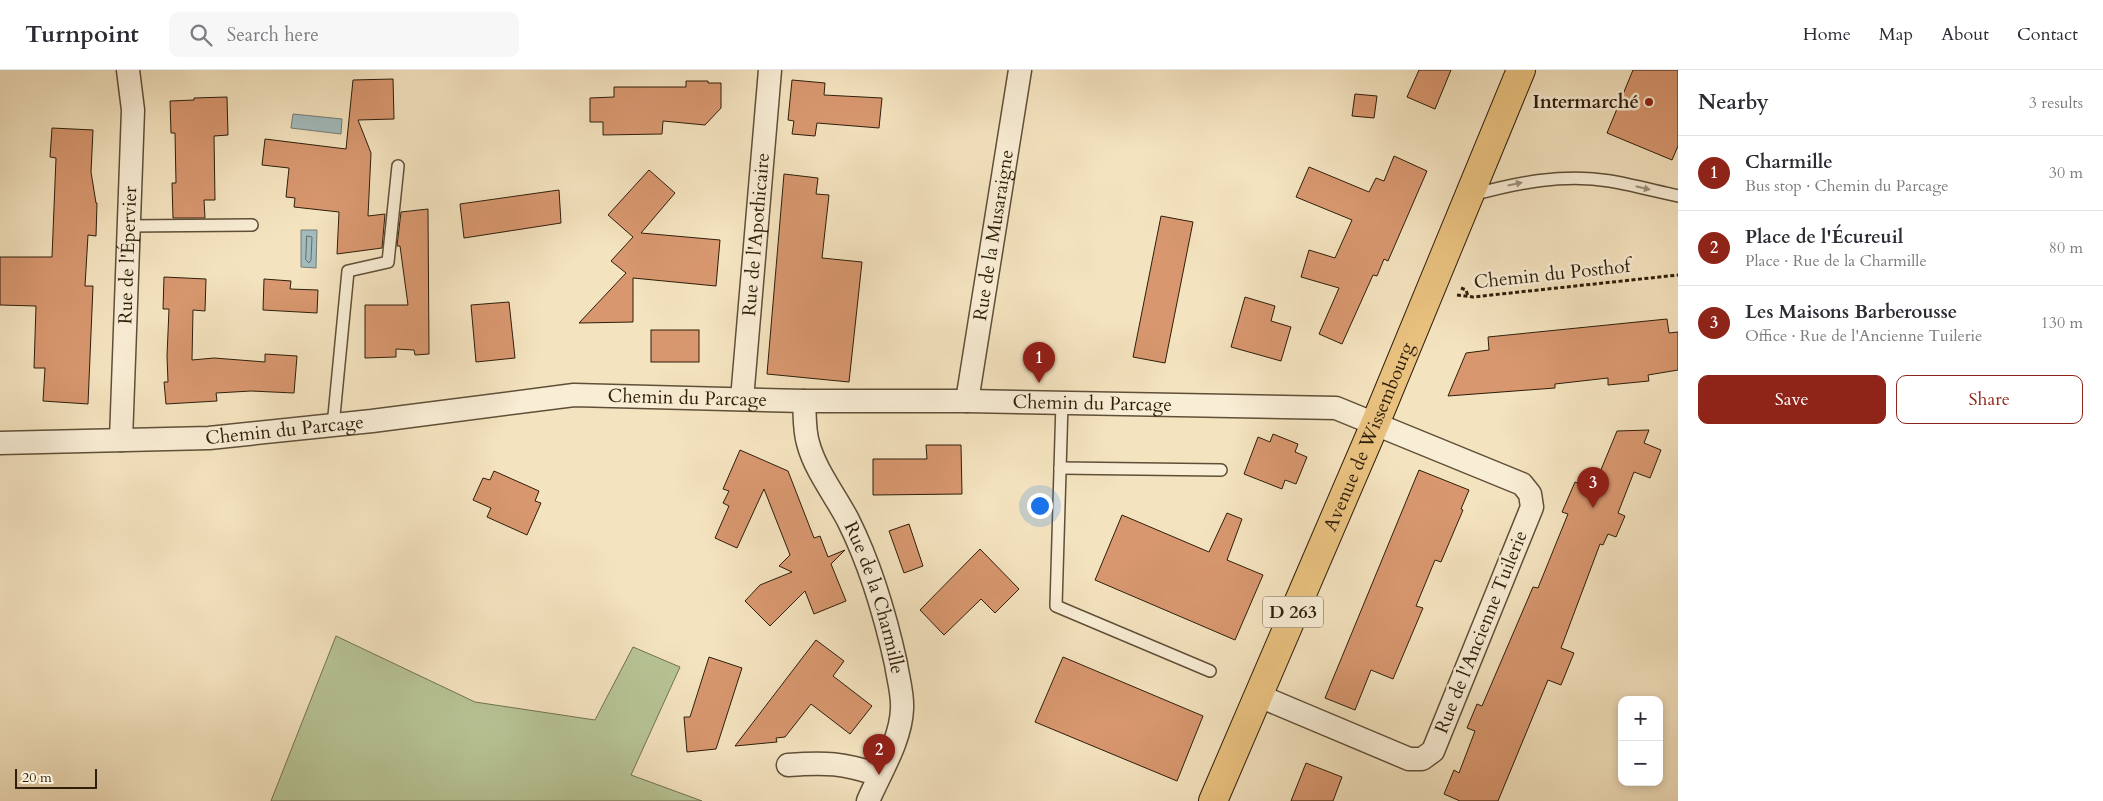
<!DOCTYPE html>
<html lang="en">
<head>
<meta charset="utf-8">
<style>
	:root { --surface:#fff; --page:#f7f7f7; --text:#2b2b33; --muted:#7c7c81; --line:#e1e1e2; --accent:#8f2418 }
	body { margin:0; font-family:Cardo,serif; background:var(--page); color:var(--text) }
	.controls { position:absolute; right:15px; bottom:15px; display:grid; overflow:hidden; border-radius:10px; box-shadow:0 2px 8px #0003 }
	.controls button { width:45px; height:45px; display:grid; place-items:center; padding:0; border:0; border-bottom:1px solid var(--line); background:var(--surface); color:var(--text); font:25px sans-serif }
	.scale { position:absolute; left:15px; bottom:12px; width:82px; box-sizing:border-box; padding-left:5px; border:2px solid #2e1e0a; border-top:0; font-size:14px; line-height:18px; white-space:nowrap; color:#2e1e0a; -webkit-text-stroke:4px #f8edd5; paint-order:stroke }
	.you { position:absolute; left:1039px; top:435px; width:18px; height:18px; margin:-12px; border:4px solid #fff; border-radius:50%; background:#1a73e8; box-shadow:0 0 0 8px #1a73e833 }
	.badge { display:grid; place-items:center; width:32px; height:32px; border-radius:50%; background:var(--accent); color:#fff; font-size:16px; font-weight:700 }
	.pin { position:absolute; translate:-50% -41px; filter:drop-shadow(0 1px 2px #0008) }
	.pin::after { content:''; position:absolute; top:26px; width:18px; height:15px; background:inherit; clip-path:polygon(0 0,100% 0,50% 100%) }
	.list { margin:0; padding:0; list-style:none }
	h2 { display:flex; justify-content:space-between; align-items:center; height:65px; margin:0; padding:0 20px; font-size:21px }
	h2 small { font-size:16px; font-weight:400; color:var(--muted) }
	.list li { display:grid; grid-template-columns:32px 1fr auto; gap:15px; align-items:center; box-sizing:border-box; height:75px; padding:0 20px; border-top:1px solid var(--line) }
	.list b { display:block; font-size:19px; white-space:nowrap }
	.list p { margin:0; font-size:16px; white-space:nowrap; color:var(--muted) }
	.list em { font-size:16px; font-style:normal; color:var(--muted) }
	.actions { display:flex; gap:10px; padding:15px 20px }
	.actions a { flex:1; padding:11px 0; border:1px solid var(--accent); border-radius:10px; text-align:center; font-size:18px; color:var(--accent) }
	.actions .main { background:var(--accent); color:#fff }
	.icon { flex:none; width:28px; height:28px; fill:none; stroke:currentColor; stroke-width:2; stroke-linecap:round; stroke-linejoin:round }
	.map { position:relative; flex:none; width:1678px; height:731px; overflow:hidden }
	header { display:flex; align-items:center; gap:30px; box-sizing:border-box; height:70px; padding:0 25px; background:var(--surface); border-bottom:1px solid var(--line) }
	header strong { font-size:24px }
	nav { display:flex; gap:28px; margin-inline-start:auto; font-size:18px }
	.search { width:350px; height:45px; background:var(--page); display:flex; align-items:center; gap:12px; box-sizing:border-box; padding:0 18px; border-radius:10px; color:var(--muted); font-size:19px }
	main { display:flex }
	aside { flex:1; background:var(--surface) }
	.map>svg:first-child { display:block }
</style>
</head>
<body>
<header>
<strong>Turnpoint</strong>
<div class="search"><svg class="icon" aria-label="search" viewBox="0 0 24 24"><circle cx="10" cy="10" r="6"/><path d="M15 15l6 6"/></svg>Search here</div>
<nav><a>Home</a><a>Map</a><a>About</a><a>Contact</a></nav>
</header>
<main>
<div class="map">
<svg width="1678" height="731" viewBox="0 0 1678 731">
	<rect width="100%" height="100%" fill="#f4e3bf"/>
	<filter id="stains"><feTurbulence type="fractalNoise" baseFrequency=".004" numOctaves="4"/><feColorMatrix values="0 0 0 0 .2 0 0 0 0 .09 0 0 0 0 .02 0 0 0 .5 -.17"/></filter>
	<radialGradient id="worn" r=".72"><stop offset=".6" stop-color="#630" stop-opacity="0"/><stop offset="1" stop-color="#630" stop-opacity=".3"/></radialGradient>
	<path fill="#b7c495" stroke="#727150" d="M 336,566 L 475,632 L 595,650 L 633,577 L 680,597 L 631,705 L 702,731 L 271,731 Z"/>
	<g fill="#a2bbbd" stroke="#747c75">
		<path d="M 293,44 L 342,49 L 341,64 L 291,58 Z"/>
		<path d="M 301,160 L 317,160 L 316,198 L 301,197 Z"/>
	</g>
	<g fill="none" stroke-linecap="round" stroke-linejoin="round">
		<path stroke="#686c64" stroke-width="1" d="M 307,166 L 312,167 L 311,190 L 309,193 L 306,190 Z"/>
	</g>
	<g fill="#d8976f" stroke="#2e1e0a">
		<path d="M 1419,0 L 1451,0 L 1435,39 L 1407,27 Z"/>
		<path d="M 1633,0 L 1678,0 L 1678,76 L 1672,90 L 1607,63 Z"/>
		<path d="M 393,9 L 394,49 L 358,50 L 371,83 L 368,146 L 385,144 L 382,178 L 337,184 L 339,142 L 294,137 L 295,128 L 286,127 L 289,98 L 262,95 L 265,69 L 346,79 L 353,10 Z"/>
		<path d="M 792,10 L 825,13 L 824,25 L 882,28 L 879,58 L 817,53 L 815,66 L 792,64 L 794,51 L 788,50 Z"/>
		<path d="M 686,11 L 708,11 L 708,13 L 721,13 L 721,38 L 705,55 L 663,51 L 662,64 L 603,65 L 603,52 L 590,52 L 590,28 L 614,27 L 614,17 L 686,17 Z"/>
		<path d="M 1355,24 L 1377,26 L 1374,48 L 1352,46 Z"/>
		<path d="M 227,27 L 228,65 L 214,66 L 215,130 L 204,130 L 205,148 L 173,148 L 172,113 L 176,113 L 175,63 L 171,63 L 170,31 L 194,30 L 194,28 Z"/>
		<path d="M 52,58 L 93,60 L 91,102 L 96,133 L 97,133 L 96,166 L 88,165 L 85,216 L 93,216 L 88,334 L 43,331 L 45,298 L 34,298 L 36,236 L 0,235 L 0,187 L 52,187 L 56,88 L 50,87 Z"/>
		<path d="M 1394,86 L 1427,101 L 1388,191 L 1384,189 L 1377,206 L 1373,205 L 1342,274 L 1319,264 L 1339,218 L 1301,207 L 1309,180 L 1335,188 L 1352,150 L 1296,127 L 1309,97 L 1369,122 L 1376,108 L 1384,111 Z"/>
		<path d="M 649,100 L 675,123 L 641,163 L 720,170 L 716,216 L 633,208 L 633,252 L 579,253 L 626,203 L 611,191 L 633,167 L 608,145 Z"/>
		<path d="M 784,104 L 818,108 L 816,124 L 829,125 L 822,188 L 862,192 L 849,312 L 767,304 Z"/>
		<path d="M 559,120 L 561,153 L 464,168 L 460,134 Z"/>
		<path d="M 428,139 L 429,284 L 415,285 L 414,280 L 396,279 L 396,287 L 365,288 L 365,235 L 408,235 L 400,176 L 397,176 L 401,142 Z"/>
		<path d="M 1161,146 L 1193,152 L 1165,293 L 1133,287 Z"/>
		<path d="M 164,207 L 206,209 L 205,241 L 193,240 L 192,290 L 214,288 L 265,292 L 265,284 L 297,286 L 294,323 L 251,321 L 216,323 L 217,331 L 166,334 L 164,312 L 168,312 L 167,286 L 169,239 L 163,239 Z"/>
		<path d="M 264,209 L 291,211 L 290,219 L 318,220 L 317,243 L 263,240 Z"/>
		<path d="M 1245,227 L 1275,236 L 1271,251 L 1291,257 L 1281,291 L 1231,277 Z"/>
		<path d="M 509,232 L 515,288 L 476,292 L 471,235 Z"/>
		<path d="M 1667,249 L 1669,263 L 1678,262 L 1678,300 L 1648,305 L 1649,311 L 1608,315 L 1608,308 L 1555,314 L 1555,318 L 1448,326 L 1466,283 L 1489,280 L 1488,267 Z"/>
		<rect x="651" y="260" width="48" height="32"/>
		<path d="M 1649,360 L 1644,373 L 1661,380 L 1650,408 L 1634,402 L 1618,443 L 1625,446 L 1616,467 L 1608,464 L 1603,475 L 1600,474 L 1561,578 L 1574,583 L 1561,615 L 1548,610 L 1498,731 L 1460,731 L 1444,724 L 1454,700 L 1459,703 L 1475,661 L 1467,658 L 1477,634 L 1482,636 L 1533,517 L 1538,518 L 1568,444 L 1562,442 L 1575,412 L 1593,419 L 1617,361 Z"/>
		<path d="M 1273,364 L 1298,374 L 1295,382 L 1307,387 L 1296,414 L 1285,410 L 1282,419 L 1244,404 L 1258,367 L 1270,372 Z"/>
		<path d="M 926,375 L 961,375 L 962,424 L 873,425 L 873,389 L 927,389 Z"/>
		<path d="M 740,380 L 788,401 L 814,468 L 820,466 L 828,487 L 845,480 L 831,494 L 846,531 L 814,544 L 805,521 L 770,556 L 745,531 L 760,515 L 792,502 L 779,496 L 790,485 L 764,419 L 737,478 L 715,468 L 729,436 L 723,433 L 729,421 L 723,419 Z"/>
		<path d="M 1419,400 L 1469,420 L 1461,439 L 1463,440 L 1441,492 L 1435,490 L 1416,536 L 1423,538 L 1393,609 L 1371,600 L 1355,640 L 1325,628 Z"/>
		<path d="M 494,401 L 539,421 L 535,431 L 541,433 L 527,465 L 487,447 L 491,438 L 473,430 L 483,408 L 490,410 Z"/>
		<path d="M 1227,443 L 1242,449 L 1227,490 L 1263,505 L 1235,570 L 1095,510 L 1122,445 L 1209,482 Z"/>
		<path d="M 909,454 L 923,496 L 904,503 L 889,461 Z"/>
		<path d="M 980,479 L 1019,519 L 995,543 L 981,529 L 944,565 L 920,540 Z"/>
		<path d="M 816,570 L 844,591 L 833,606 L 872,636 L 850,664 L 811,634 L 785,667 L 776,668 L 777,672 L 735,676 Z"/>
		<path d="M 709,587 L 742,598 L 716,679 L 687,682 L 684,647 L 690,647 Z"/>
		<path d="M 1063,587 L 1203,646 L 1177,711 L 1035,652 Z"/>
		<path d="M 1306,693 L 1342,707 L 1333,731 L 1291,731 Z"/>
	</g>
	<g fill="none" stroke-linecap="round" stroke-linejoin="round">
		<defs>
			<g id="lane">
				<path d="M 1472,125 C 1517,113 1563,103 1610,111 C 1633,115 1655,121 1678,126"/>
				<path d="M 127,156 L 252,155"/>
				<path d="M 1062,333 L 1056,536 L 1210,601"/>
				<path d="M 333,356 L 348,201 L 388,192 L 398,96"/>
				<path d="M 1060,398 L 1221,400"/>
			</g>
			<g id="street">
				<path id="s1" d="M 742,329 L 770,0"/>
				<path id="s2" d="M 804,331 C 805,344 804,360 808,373 C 815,400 835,425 848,450 C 871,496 885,544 896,594 C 898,608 903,624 902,639 C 901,670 880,703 868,731"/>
				<path id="s3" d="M 967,331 L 1020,0"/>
				<path id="s4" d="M 121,370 L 133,40 L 128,0"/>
				<path id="s5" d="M 0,373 L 209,368 L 372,351 L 574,325 L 804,331 L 967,331 L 1336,338 L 1522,414 L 1530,424 L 1532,437 L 1433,681 L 1422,689 L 1409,689 L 1257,625"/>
				<path d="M 788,695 C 826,692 843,693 879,705"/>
			</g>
			<g id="primary">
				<path id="s6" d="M 1213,731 L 1375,354 L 1521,0"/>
			</g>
		</defs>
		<use href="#lane" stroke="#604f37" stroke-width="14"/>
		<use href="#street" stroke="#604f37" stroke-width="25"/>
		<use href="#primary" stroke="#2e1e0a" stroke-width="30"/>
		<g stroke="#2e1e0a" stroke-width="3" stroke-dasharray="4 2.5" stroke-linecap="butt">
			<path d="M 1461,218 L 1466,220 L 1468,226"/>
			<path d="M 1457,225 L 1473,227 L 1678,205"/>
		</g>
		<use href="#lane" stroke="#f8edd5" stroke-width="11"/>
		<use href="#street" stroke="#f8edd5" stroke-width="22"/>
		<use href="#primary" stroke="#eac280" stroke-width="28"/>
	</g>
	<defs><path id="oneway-solid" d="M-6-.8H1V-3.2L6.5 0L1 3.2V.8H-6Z" transform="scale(1.25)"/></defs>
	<g fill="#9d907a">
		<use href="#oneway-solid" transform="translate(1515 114) rotate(-12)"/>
		<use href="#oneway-solid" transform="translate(1643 118) rotate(13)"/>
	</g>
	<circle fill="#8f2418" stroke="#f8edd5" stroke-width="2" cx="1649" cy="32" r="5"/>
	<g text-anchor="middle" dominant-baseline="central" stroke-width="5" stroke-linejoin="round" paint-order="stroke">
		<rect fill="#f8edd5" stroke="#6b5c47" stroke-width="1" x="1263" y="526.5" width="60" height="31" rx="4"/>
		<g font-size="18" font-weight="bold" fill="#2e1e0a">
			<text x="1293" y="542">D 263</text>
		</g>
		<g font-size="19" font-weight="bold" fill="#2e1e0a" stroke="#f8edd5" text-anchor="end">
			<text x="1639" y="32">Intermarché</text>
		</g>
		<g font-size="19" fill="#2e1e0a" stroke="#f8edd5">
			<text stroke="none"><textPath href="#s1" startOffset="165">Rue de l'Apothicaire</textPath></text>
			<text stroke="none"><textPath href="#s3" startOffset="168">Rue de la Musaraigne</textPath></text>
			<text stroke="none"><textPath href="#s4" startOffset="185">Rue de l'Épervier</textPath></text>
			<text transform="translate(1552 204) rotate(-6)">Chemin du Posthof</text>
			<text stroke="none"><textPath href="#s5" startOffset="690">Chemin du Parcage</textPath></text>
			<text stroke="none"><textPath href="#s5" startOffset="1095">Chemin du Parcage</textPath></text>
			<text stroke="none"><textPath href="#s5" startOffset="285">Chemin du Parcage</textPath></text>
			<text stroke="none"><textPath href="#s6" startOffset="396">Avenue de Wissembourg</textPath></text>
			<text stroke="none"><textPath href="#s2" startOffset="212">Rue de la Charmille</textPath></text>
			<text transform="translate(1481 562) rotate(-68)">Rue de l'Ancienne Tuilerie</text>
		</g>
	</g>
	<rect width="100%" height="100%" filter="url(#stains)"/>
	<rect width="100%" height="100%" fill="url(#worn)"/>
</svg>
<div class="controls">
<button>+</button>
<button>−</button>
</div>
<div class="scale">20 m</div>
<div class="you"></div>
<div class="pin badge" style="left:1039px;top:313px">1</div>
<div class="pin badge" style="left:879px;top:705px">2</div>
<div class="pin badge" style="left:1593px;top:438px">3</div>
</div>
<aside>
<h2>Nearby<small>3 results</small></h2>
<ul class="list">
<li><span class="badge">1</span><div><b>Charmille</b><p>Bus stop · Chemin du Parcage</p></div><em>30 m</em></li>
<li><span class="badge">2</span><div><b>Place de l'Écureuil</b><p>Place · Rue de la Charmille</p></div><em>80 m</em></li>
<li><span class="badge">3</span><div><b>Les Maisons Barberousse</b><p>Office · Rue de l'Ancienne Tuilerie</p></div><em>130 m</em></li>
</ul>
<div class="actions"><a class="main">Save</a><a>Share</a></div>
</aside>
</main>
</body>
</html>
